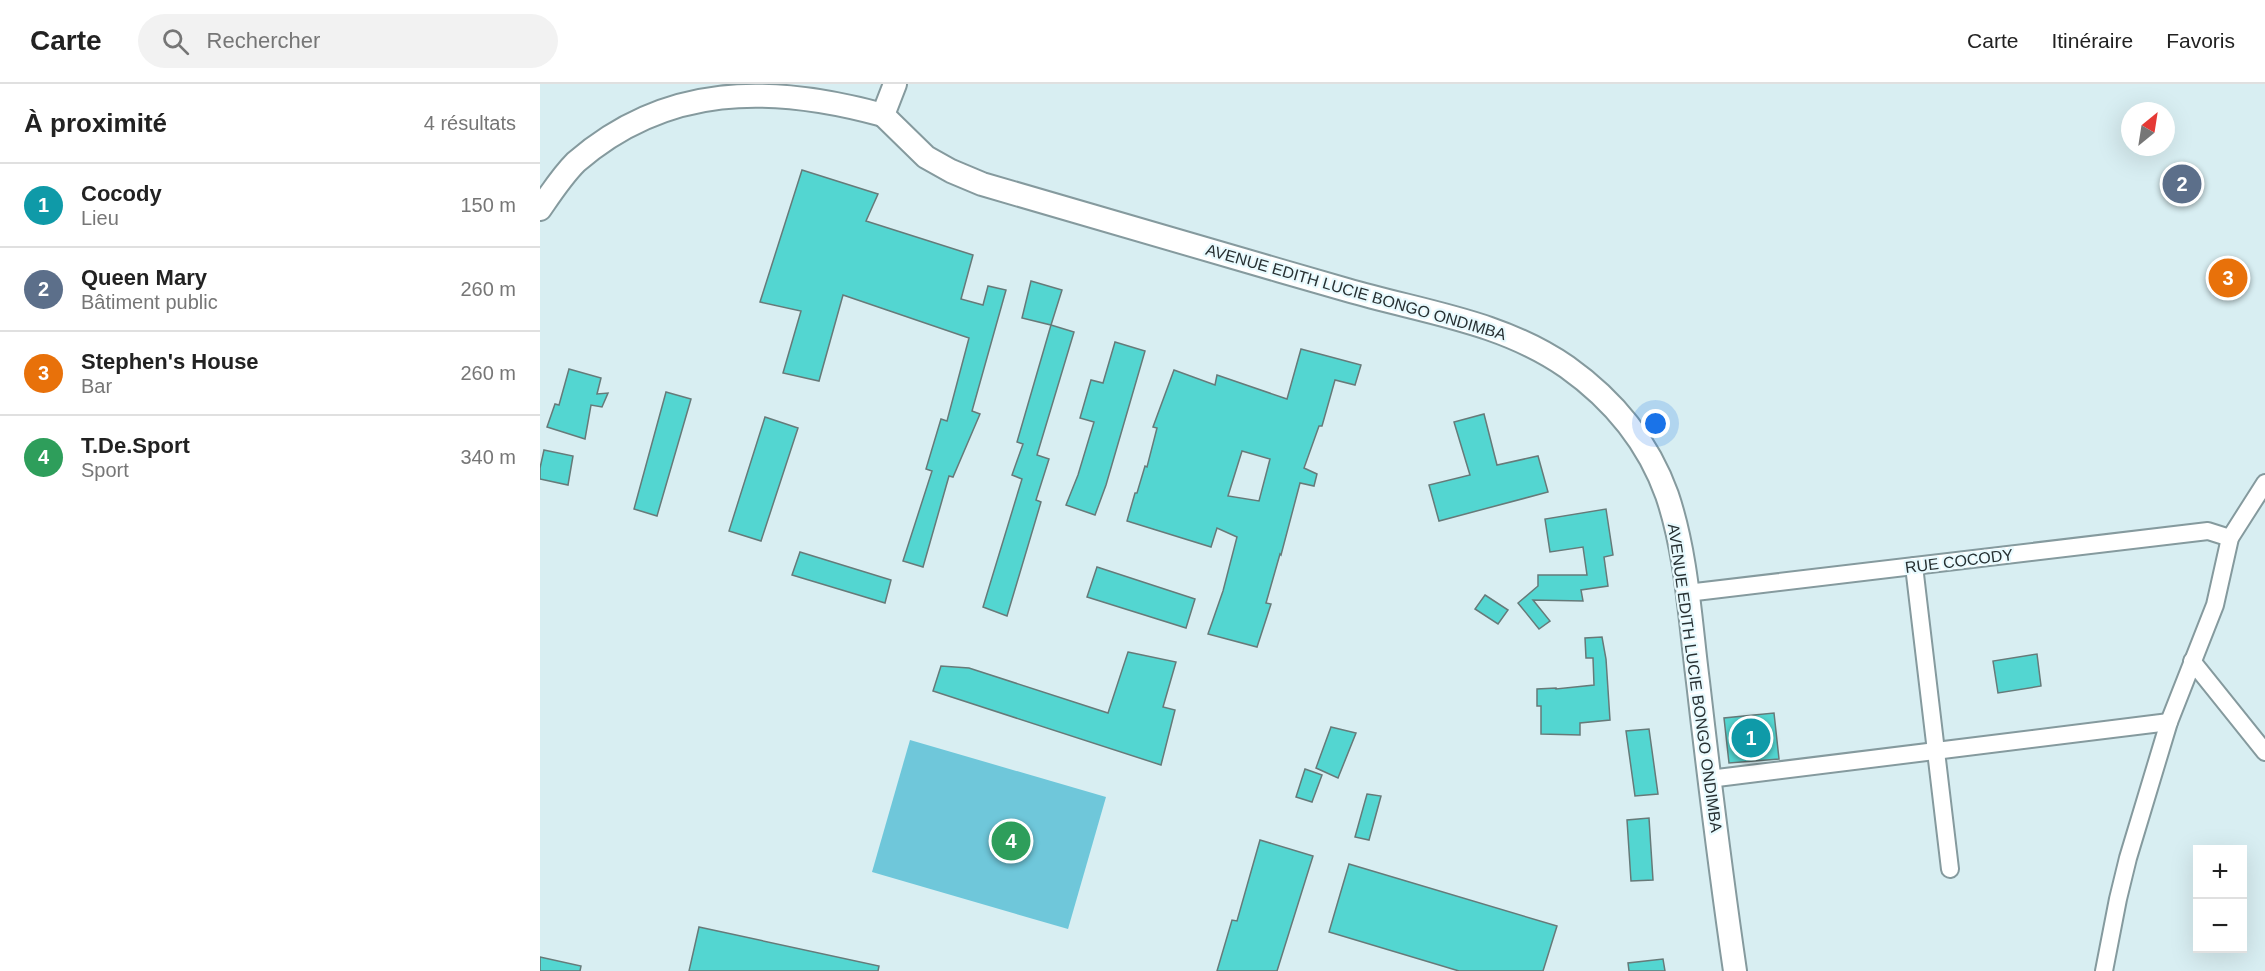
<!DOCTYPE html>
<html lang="fr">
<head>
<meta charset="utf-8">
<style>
	:root { --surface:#fff; --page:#f2f2f2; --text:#222; --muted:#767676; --line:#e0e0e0; --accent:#111827 }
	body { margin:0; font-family:Arial,sans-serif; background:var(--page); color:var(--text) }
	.controls { position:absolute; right:18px; bottom:18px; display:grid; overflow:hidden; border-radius:0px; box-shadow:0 6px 24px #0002 }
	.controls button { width:54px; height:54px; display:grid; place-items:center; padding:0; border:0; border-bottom:2px solid var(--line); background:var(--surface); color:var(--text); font:30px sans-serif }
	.compass { position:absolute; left:1581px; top:18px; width:54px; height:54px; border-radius:50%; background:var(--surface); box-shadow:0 6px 24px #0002; rotate:30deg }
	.you { position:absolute; left:1116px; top:340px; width:21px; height:21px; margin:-15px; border:4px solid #fff; border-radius:50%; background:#1a73e8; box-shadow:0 0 0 9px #1a73e833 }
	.badge { display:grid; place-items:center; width:39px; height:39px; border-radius:50%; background:var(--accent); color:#fff; font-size:20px; font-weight:700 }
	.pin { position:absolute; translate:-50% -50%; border:3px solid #fff; box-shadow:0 2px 6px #0006 }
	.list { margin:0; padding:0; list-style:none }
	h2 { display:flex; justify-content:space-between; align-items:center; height:78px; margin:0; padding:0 24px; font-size:26px }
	h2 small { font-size:20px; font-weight:400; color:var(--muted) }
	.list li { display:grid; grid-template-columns:39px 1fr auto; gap:18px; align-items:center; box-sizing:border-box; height:84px; padding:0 24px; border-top:2px solid var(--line) }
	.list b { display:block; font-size:22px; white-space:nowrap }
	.list p { margin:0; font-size:20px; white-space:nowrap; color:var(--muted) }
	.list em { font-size:20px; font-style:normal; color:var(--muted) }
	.icon { flex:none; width:33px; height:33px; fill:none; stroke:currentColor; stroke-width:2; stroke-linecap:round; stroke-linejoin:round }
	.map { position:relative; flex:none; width:1725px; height:887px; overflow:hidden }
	header { display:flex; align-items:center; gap:36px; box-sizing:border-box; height:84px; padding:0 30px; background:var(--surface); border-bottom:2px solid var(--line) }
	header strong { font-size:28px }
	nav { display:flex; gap:33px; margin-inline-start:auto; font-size:21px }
	.search { width:420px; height:54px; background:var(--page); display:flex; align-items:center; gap:15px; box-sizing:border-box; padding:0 21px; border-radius:33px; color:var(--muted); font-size:22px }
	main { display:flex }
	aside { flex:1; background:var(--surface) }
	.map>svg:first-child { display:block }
</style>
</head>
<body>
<header>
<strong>Carte</strong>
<div class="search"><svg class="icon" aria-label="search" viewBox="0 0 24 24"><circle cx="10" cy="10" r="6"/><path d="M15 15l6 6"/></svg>Rechercher</div>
<nav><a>Carte</a><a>Itinéraire</a><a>Favoris</a></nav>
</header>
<main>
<aside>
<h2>À proximité<small>4 résultats</small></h2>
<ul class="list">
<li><span class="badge" style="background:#0f9aa8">1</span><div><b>Cocody</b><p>Lieu</p></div><em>150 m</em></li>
<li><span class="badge" style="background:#5c6f8a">2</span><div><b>Queen Mary</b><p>Bâtiment public</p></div><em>260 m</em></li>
<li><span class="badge" style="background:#e8710a">3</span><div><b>Stephen's House</b><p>Bar</p></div><em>260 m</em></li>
<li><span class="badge" style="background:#2e9e5b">4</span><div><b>T.De.Sport</b><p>Sport</p></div><em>340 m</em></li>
</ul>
</aside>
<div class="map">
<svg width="1725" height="887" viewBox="0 0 1725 887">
	<rect width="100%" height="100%" fill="#d8eef2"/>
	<path fill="#6fc7da" d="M 370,656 L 566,713 L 528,845 L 332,788 Z"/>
	<g fill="#53d6d1" stroke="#667a79" stroke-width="1.5" fill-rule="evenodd">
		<path d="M 262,86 L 338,110 L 326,137 L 433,171 L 421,215 L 443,221 L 448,202 L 466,206 L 432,327 L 440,330 L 413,393 L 409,392 L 383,483 L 363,477 L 392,387 L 386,385 L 401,335 L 407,337 L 429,254 L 303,211 L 279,297 L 243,289 L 261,227 L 220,218 Z"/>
		<path d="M 491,197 L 522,206 L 511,241 L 482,234 Z"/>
		<path d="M 511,241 L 534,248 L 497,371 L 509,375 L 496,416 L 501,418 L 467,532 L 443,523 L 482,395 L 472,391 L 483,360 L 477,358 Z"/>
		<path d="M 575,258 L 605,267 L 566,401 L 555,431 L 526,421 L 538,391 L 554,338 L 540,334 L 551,296 L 563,299 Z"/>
		<path d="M 761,265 L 821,281 L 815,301 L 795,296 L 782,342 L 779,342 L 764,384 L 777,390 L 774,402 L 760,399 L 741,471 L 740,470 L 726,519 L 731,520 L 717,563 L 668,550 L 683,507 L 697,453 L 677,444 L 671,463 L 587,437 L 595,409 L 597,409 L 605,382 L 607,383 L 617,344 L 613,343 L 634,286 L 675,301 L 677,291 L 747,315 ZM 702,367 L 730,375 L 719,417 L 688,412 Z"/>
		<path d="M 29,285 L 61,294 L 57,310 L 68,309 L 62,323 L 51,321 L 45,355 L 7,343 L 15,320 L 19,321 Z"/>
		<path d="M 126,308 L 151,315 L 117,432 L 94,425 Z"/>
		<path d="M 944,330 L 957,381 L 998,372 L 1008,408 L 899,437 L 889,401 L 930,391 L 914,338 Z"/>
		<path d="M 225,333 L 258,344 L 221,457 L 189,447 Z"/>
		<path d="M 4,366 L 33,372 L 28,401 L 0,395 L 0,384 Z"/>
		<path d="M 1066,425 L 1073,471 L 1064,473 L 1068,502 L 1041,506 L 1043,517 L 993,516 L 1010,537 L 999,545 L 978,519 L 998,502 L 998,491 L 1047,491 L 1043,463 L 1010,468 L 1005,435 Z"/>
		<path d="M 260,468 L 351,496 L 345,519 L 252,491 Z"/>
		<path d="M 557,483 L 655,515 L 646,544 L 547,513 Z"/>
		<path d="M 945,511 L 968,526 L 958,540 L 935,525 Z"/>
		<path d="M 1062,553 L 1066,575 L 1070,636 L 1040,639 L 1040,651 L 1001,650 L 1001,622 L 997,622 L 997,605 L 1016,604 L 1016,605 L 1054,601 L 1053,574 L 1046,574 L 1045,554 Z"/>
		<path d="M 588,568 L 636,578 L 623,623 L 635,626 L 621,681 L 393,607 L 401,582 L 429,584 L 568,629 Z"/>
		<path d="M 1497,570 L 1501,602 L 1458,609 L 1453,577 Z"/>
		<path d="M 1234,629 L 1239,675 L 1189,679 L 1184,634 Z"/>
		<path d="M 791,643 L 816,649 L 798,694 L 776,684 Z"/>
		<path d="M 1109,645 L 1118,710 L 1095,712 L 1086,647 Z"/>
		<path d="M 765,685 L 782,691 L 772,718 L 756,713 Z"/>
		<path d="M 827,710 L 841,712 L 829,756 L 815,753 Z"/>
		<path d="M 1109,734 L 1113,796 L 1091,797 L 1087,736 Z"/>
		<path d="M 720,756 L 773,772 L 737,887 L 677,887 L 692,836 L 697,837 Z"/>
		<path d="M 809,780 L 1017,842 L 1003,887 L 919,887 L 789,848 Z"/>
		<path d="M 159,843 L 339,882 L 338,887 L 149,887 Z"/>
		<path d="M 0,873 L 41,882 L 40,887 L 0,887 Z"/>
		<path d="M 1123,875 L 1125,887 L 1089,887 L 1088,879 Z"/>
	</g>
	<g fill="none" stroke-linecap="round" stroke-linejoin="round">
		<defs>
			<g id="street">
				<path d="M 1374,482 L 1410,785"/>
				<path d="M 1147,509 L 1668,447 L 1690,454"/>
				<path d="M 1652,577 L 1725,668"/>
				<path d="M 1169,695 L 1629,638"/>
				<path d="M 1564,887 L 1578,815 L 1588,774 L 1629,638 L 1675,521 L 1690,454 L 1725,399"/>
			</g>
			<g id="secondary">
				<path d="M 343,31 L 386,73 L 411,87 L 442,100 C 563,135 685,171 807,206 C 882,228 961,237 1027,283 C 1072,315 1108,358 1127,411 C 1147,470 1150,536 1158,598 C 1169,694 1181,791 1195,887"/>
				<path d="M 343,31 L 355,0"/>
				<path d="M 0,125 C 11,109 22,92 36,78 C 126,0 230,0 343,31"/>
			</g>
		</defs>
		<use href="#street" stroke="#859a9e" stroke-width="20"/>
		<use href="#secondary" stroke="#859a9e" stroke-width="26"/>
		<use href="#street" stroke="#fff" stroke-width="16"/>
		<use href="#secondary" stroke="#fff" stroke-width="22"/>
	</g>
	<g text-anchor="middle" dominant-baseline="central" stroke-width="4.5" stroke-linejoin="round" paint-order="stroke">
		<g font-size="16" fill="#273032" stroke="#e8fafe">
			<text transform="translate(816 208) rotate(16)">AVENUE EDITH LUCIE BONGO ONDIMBA</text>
			<text transform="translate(1419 477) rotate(-7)">RUE COCODY</text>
			<text transform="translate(1155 594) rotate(82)">AVENUE EDITH LUCIE BONGO ONDIMBA</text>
		</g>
	</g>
</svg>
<div class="controls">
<button>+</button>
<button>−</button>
</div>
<svg class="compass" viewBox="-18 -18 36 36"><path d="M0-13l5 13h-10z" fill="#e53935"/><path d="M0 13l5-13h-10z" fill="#767676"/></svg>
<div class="you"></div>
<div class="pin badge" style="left:1211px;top:654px;background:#0f9aa8">1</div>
<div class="pin badge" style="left:1642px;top:100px;background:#5c6f8a">2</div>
<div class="pin badge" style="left:1688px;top:194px;background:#e8710a">3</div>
<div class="pin badge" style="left:471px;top:757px;background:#2e9e5b">4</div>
</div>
</main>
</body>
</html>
